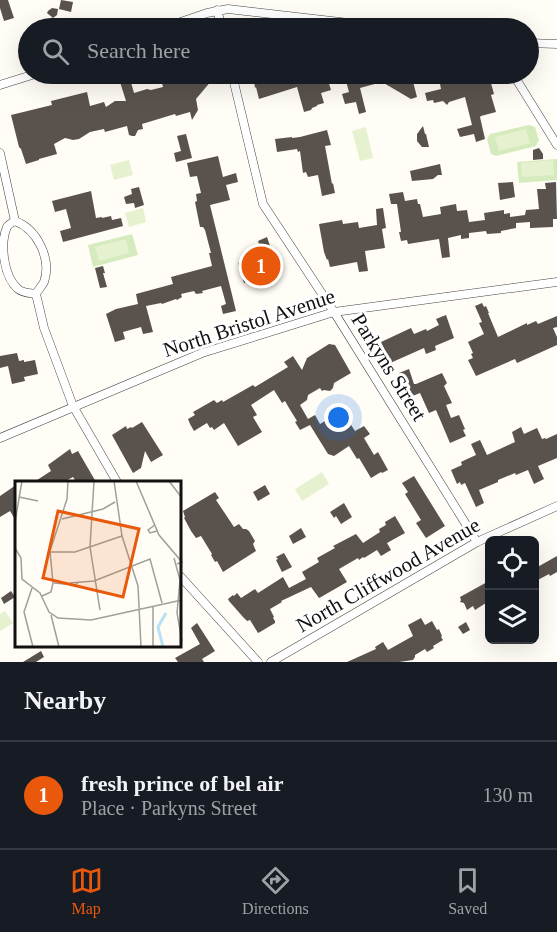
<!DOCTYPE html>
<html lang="en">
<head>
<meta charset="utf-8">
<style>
	:root { --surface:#171b24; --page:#20242c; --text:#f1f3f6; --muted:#9ea1a6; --line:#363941; --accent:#ea580c }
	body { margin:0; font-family:"Times New Roman",serif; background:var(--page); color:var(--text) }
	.controls { position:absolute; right:18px; bottom:18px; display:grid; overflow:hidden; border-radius:9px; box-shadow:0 6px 24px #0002 }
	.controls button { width:54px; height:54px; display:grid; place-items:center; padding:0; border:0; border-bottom:2px solid var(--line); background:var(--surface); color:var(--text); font:30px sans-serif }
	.you { position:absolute; left:339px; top:418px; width:21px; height:21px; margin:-15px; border:4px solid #fff; border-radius:50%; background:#1a73e8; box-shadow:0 0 0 9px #1a73e833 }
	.badge { display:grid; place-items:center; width:39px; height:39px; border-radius:50%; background:var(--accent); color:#fff; font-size:20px; font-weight:700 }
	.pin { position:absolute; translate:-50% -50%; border:3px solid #fff; box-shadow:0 2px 6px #0006 }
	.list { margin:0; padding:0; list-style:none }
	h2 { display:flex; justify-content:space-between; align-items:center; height:78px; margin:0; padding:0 24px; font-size:26px }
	h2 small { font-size:20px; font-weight:400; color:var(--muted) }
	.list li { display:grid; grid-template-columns:39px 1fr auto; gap:18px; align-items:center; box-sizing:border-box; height:108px; padding:0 24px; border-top:2px solid var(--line) }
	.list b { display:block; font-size:22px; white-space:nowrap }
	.list p { margin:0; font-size:20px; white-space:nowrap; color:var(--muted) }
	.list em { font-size:20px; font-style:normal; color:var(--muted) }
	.icon { flex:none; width:33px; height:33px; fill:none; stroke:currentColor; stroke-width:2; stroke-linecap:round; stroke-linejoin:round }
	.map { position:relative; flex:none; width:557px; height:662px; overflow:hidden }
	.search { position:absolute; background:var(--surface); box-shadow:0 6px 24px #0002; left:18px; right:18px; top:18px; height:66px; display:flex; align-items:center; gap:15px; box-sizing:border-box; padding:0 21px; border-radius:33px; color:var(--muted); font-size:22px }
	.sheet { height:186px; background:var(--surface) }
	nav { display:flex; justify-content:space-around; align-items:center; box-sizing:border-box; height:84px; border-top:2px solid var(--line); background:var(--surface); font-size:16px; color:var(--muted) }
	nav a { display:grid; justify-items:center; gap:3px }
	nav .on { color:var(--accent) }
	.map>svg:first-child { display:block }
</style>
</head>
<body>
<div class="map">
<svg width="557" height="662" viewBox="0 0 557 662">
	<rect width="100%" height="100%" fill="#fffdf5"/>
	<g fill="#d5ebbd">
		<path d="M 529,125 L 535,127 L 539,140 L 536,146 L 496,156 L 491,154 L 487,139 L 490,134 Z"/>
		<path d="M 557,159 L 557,180 L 519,183 L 517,162 Z"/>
		<path d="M 132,234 L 138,255 L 93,267 L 88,245 Z"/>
	</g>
	<g fill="#e6f2cf">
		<path d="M 366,127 L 373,158 L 360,161 L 352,131 Z"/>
		<path d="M 526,129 L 530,143 L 499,151 L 495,137 Z"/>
		<path d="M 129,160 L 133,175 L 114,180 L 110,165 Z"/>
		<path d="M 553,160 L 554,175 L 522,177 L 521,163 Z"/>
		<path d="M 143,208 L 146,222 L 129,227 L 125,213 Z"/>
		<path d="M 126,239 L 129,253 L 99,261 L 95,247 Z"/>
		<path d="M 322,472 L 329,484 L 302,501 L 295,489 Z"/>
		<path d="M 5,611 L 13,623 L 0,631 L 0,614 Z"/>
	</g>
	<g fill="#5a524d">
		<path d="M 0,0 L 8,0 L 14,18 L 4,21 L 0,8 Z"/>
		<path d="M 61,0 L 73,2 L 71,12 L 59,9 Z"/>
		<path d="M 52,8 L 58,9 L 57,15 L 53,18 L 47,13 L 48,11 Z"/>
		<path d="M 160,74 L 211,74 L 212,80 L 196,99 L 198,110 L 192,120 L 190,112 L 176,116 L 175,114 L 142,124 L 143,129 L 138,130 L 135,136 L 132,136 L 129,135 L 127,126 L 105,132 L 104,129 L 90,132 L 79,139 L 73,140 L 65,138 L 54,144 L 57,154 L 39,159 L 39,160 L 26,164 L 21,149 L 19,147 L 11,115 L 52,105 L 51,101 L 87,92 L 90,106 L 104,102 L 106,107 L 115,101 L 126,101 L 120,82 L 130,79 L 134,93 L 147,89 L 151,90 L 163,87 Z"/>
		<path d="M 253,74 L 326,74 L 331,90 L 321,93 L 324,103 L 317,105 L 317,106 L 312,108 L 311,110 L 304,112 L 297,87 L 259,99 L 256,87 L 255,88 Z"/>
		<path d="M 344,74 L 411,74 L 417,97 L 411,99 L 382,82 L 360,88 L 366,112 L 359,114 L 356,102 L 345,104 L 342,94 L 349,92 Z"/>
		<path d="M 469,76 L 471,81 L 489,76 L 494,94 L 491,95 L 496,112 L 481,116 L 480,117 L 485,139 L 476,142 L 474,134 L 460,137 L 457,129 L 472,125 L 465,97 L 449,102 L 447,105 L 443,101 L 434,103 L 433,100 L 427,101 L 425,93 L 441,89 L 440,84 L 443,82 L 442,79 L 449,77 L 450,81 Z"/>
		<path d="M 423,126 L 425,134 L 426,134 L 429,147 L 422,147 L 417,141 L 417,134 Z"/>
		<path d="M 327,130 L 331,145 L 325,146 L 332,184 L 333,183 L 335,193 L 322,196 L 318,175 L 308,177 L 306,172 L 303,173 L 300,151 L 298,152 L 297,149 L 277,152 L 275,139 L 292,137 L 292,138 L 300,137 Z"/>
		<path d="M 186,134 L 192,158 L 176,162 L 174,153 L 181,151 L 177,136 Z"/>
		<path d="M 539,148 L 543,154 L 543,159 L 533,160 L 533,150 Z"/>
		<path d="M 218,156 L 223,177 L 236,173 L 238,182 L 226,185 L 230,200 L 210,205 L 236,311 L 223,314 L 221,306 L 226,304 L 221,286 L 202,291 L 203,293 L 196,294 L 194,291 L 181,294 L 182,297 L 177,300 L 176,299 L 162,304 L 161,303 L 146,306 L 153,332 L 143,334 L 141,327 L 123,332 L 125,339 L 115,342 L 106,314 L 116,309 L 138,304 L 136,294 L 173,284 L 171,277 L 212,266 L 209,253 L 211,253 L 205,230 L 203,227 L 200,227 L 195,202 L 197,201 L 196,194 L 201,193 L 197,176 L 190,177 L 187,163 Z"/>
		<path d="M 440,164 L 442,175 L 438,175 L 433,179 L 412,181 L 410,171 Z"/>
		<path d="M 513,182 L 515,197 L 500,200 L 498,183 Z"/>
		<path d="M 556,182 L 557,219 L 553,219 L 553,227 L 530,228 L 530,222 L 516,223 L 516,228 L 501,231 L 501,233 L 487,234 L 486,231 L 469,233 L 469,238 L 461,239 L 461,235 L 448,238 L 450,257 L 442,258 L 439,239 L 408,244 L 407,240 L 401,241 L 399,232 L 401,232 L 397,204 L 391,204 L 389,194 L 403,192 L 405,201 L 417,199 L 418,204 L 420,204 L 423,217 L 441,214 L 440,207 L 456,204 L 457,211 L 467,210 L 469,222 L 485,220 L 484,213 L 504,210 L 504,214 L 510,213 L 510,217 L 525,215 L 526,210 L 539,209 L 537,189 L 546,189 L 545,183 Z"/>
		<path d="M 139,187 L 144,205 L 135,208 L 134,203 L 126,204 L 124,197 L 132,194 L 131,189 Z"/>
		<path d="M 91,191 L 96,218 L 102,217 L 102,218 L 111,216 L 112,220 L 121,218 L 123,226 L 63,242 L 60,231 L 71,228 L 66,209 L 55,212 L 52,201 Z"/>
		<path d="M 383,208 L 386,228 L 382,229 L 385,248 L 365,251 L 368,271 L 359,272 L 357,262 L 330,267 L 328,259 L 327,260 L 324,252 L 319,224 L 342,220 L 343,224 L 358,222 L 359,228 L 377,225 L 376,209 Z"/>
		<path d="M 267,237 L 275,261 L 279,259 L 282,267 L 270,271 L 271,273 L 265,275 L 262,280 L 256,278 L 244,283 L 238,263 L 263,255 L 258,241 Z"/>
		<path d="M 103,266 L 105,273 L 103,273 L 107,287 L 100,288 L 95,268 Z"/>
		<path d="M 482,303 L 484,307 L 486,306 L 489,313 L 488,313 L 498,337 L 527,323 L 527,325 L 536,321 L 538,324 L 557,316 L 557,327 L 553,328 L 557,337 L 557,345 L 517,363 L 515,359 L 476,376 L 468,360 L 473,358 L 471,354 L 473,353 L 468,342 L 484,334 L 479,323 L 482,322 L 475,306 Z"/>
		<path d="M 446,315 L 454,338 L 435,346 L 436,350 L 426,354 L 424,348 L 388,364 L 387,361 L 386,361 L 383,354 L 386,353 L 381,342 L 411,328 L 414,334 L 426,329 L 427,331 L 439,325 L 436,319 Z"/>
		<path d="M 329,344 L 335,345 L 351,373 L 334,383 L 333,388 L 330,391 L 324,390 L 322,391 L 320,388 L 308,395 L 307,400 L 300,405 L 308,419 L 315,415 L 320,424 L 342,411 L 355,431 L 364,426 L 370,434 L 364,438 L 374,455 L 378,452 L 388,470 L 382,473 L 381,472 L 371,478 L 359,458 L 357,459 L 349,446 L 334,456 L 328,454 L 310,425 L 300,430 L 295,422 L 297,421 L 289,408 L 285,401 L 282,403 L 274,390 L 251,405 L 257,415 L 253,417 L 262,432 L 238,446 L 224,423 L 214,430 L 212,427 L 210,428 L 207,423 L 194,431 L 190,424 L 188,419 L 195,415 L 193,412 L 214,400 L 217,403 L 222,400 L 223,402 L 253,385 L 255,387 L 288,367 L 284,362 L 293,356 L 302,370 L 307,358 Z"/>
		<path d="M 17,353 L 19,361 L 24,360 L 24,362 L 35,360 L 38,374 L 24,377 L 25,381 L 12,384 L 8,366 L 0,368 L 0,356 Z"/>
		<path d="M 409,369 L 414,384 L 416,384 L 442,373 L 447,383 L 444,386 L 452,403 L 446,405 L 451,418 L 459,415 L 465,429 L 463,430 L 466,436 L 450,443 L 436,410 L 429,413 L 420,393 L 410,397 L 399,373 Z"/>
		<path d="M 142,422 L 163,455 L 151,462 L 145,451 L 141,468 L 133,473 L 112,435 L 126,426 L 127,429 L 131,427 L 132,428 Z"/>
		<path d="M 521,427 L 524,434 L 537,428 L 542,439 L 545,438 L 546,439 L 557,434 L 557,458 L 538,466 L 544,479 L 534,484 L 528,470 L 516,475 L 515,473 L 498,480 L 498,482 L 479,490 L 484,503 L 476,507 L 465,483 L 461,485 L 460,482 L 457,484 L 451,470 L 462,465 L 461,462 L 465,460 L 476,455 L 471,444 L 480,440 L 487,455 L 515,442 L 512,432 Z"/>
		<path d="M 70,449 L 72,454 L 78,451 L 96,482 L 76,482 L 73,477 L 64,482 L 34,482 L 51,471 L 48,465 Z"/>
		<path d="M 414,476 L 445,526 L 426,538 L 416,523 L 421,520 L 405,494 L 408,492 L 402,483 Z"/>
		<path d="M 16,485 L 16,521 L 10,511 L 0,517 L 0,496 Z"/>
		<path d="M 265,485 L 270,494 L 258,501 L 253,492 Z"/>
		<path d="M 215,492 L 219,498 L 216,500 L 234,527 L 239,524 L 243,529 L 246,529 L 249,531 L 255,541 L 253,544 L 256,551 L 223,572 L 217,561 L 215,562 L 211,555 L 212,554 L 201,536 L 196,538 L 191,531 L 184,518 L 185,517 L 183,511 Z"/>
		<path d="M 344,503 L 352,517 L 341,524 L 336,516 L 334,518 L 330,512 Z"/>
		<path d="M 395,516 L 405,533 L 387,543 L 391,550 L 381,556 L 377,550 L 364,558 L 363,557 L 359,560 L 358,558 L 339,569 L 347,582 L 321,597 L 319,598 L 311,587 L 281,601 L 282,602 L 270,609 L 274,617 L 273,618 L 275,621 L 275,623 L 260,632 L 258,633 L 250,620 L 247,621 L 243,617 L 229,601 L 228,599 L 233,595 L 234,596 L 237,593 L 241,598 L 255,589 L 258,593 L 283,577 L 289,588 L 306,579 L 302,572 L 319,562 L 317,558 L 335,548 L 333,546 L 356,534 L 363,543 L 380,532 L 379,529 L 386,525 L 385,522 Z"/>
		<path d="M 301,528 L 306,537 L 293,544 L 289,536 Z"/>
		<path d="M 284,553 L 292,567 L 282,572 L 276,560 L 278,559 L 276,557 Z"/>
		<path d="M 557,556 L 557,572 L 550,576 L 549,574 L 534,582 L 534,569 Z"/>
		<path d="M 489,581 L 489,601 L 475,610 L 473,606 L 467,610 L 464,603 L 460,602 L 461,600 L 460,597 Z"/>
		<path d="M 11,591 L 15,597 L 4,604 L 1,598 Z"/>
		<path d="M 421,618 L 425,625 L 432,621 L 437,630 L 439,629 L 442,636 L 441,637 L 443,640 L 433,646 L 434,648 L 427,652 L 425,649 L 415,655 L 415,657 L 413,660 L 399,662 L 347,662 L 376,649 L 375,647 L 383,642 L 388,650 L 413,636 L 408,625 Z"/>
		<path d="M 466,622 L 470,630 L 463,634 L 458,627 Z"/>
		<path d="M 197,623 L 215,651 L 202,659 L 204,662 L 178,662 L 175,658 L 200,644 L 191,628 Z"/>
		<path d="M 41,651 L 44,657 L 36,662 L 23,662 Z"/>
	</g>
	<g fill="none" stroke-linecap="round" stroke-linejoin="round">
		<defs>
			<g id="minor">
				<path d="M 217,10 L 222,28"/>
				<path d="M 163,28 L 207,13 L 228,9 L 392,28"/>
				<path d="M 528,43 L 557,44"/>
				<path d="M 232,74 L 263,204 L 334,312 L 477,542"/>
				<path d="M 513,74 L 557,145"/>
				<path d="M 0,85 L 35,74"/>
				<path d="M 0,153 L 15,221"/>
				<path d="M 15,221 C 37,229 52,259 44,282 C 42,286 38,290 36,294 L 44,328 L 73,406 L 117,482"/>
				<path d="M 15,221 C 13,222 8,225 7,227 C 0,243 3,276 18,289 C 23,293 29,293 36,294"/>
				<path d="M 0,438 L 202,353 L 334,312 L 557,282"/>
				<path d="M 180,576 L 258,662"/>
				<path d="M 271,662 L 477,542 L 557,506"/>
			</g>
		</defs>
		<use href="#minor" stroke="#444" stroke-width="9"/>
		<use href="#minor" stroke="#fff" stroke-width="8"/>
	</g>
	<g text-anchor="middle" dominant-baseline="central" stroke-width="6" stroke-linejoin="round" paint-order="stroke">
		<g font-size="21" fill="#111" stroke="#fff">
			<text transform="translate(249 323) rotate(-18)">North Bristol Avenue</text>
			<text transform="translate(389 367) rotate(58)">Parkyns Street</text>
			<text transform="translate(388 575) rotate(-30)">North Cliffwood Avenue</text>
		</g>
	</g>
	<g transform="translate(15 481)">
		<rect width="166" height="166" fill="#fffdf5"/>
		<path fill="none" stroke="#b9e0f7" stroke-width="3" d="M 148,166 L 143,146 L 151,132"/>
		<path fill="none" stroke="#a09f9a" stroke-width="1.5" d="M 79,0 L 75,66 L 85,129M 99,0 L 107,55 L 123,105 L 126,166M 121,0 L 144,54 L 167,81 L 162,83M 154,0 L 167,17M 4,16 L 23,20M 47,38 L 88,28 L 100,21M 0,41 L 7,0M 140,44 L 133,49 L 135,52 L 142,50M 0,67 L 6,77 L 7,98 L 25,112 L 34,131 L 43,137 L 76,139 L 167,119M 35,71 L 60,71 L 107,55M 159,77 L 165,99 L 162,132 L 167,160M 39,102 L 60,104 L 64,101M 55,102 L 79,100 L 135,78 L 147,122M 17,107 L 9,131 L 18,166M 27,115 L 36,111 L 38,102 L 35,70 L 52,18 L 53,0M 138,125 L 138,166M 36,134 L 44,166"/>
		<path fill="#e8590c" fill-opacity="0.15" stroke="#e8590c" stroke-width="3" d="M 43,30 L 124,48 L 108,116 L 28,97 Z"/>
		<rect width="166" height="166" fill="none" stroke="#111" stroke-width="3"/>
	</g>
</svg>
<div class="controls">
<button><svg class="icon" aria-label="locate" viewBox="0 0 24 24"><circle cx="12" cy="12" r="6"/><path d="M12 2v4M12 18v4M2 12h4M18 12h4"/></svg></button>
<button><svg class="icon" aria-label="layers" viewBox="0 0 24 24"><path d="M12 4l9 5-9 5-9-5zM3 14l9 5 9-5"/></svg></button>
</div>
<div class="you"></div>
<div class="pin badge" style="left:261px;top:266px">1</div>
<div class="search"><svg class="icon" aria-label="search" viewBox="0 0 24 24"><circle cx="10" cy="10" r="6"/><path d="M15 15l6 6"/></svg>Search here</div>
</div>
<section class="sheet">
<h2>Nearby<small></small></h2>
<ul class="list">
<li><span class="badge">1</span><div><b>fresh prince of bel air</b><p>Place · Parkyns Street</p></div><em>130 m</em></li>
</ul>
</section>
<nav>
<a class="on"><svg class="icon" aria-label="map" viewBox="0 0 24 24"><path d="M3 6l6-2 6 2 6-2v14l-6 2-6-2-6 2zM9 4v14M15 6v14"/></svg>Map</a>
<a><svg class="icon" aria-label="directions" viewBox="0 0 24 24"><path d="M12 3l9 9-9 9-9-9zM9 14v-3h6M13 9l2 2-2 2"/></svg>Directions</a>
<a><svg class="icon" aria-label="saved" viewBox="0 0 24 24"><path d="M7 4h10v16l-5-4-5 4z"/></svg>Saved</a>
</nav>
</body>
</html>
